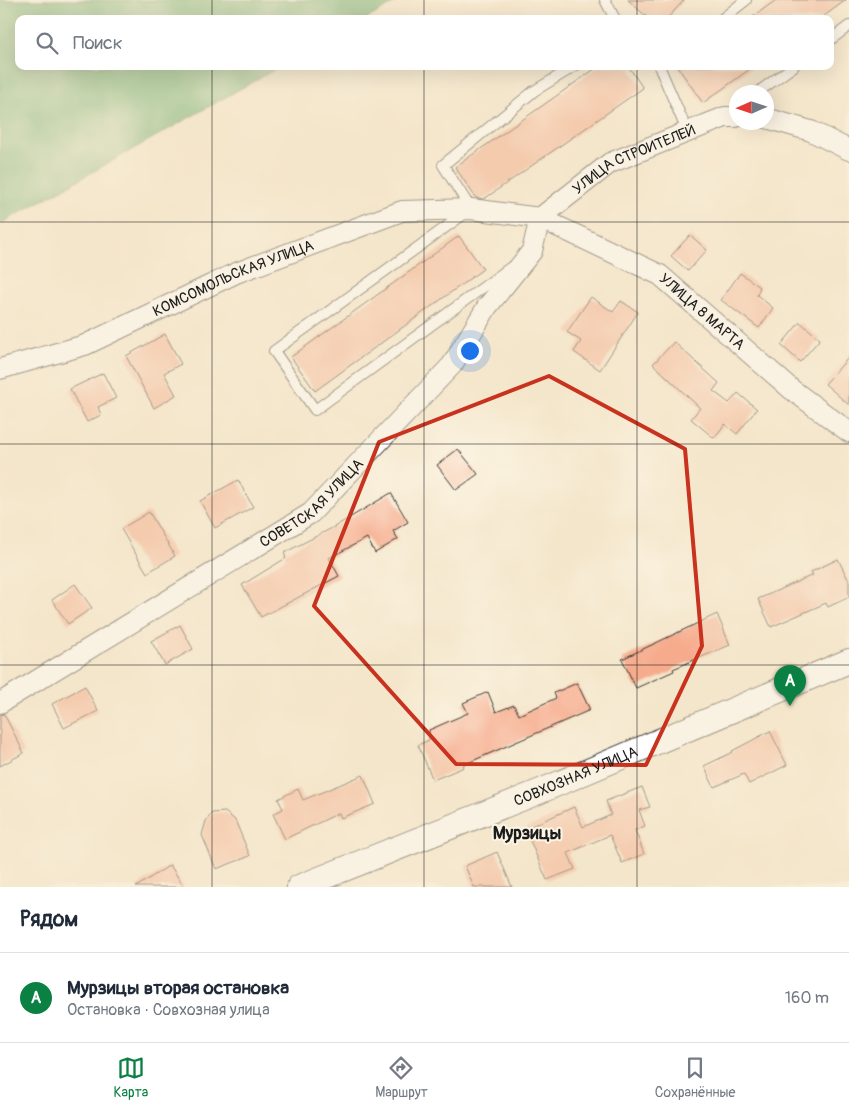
<!DOCTYPE html>
<html lang="ru">
<head>
<meta charset="utf-8">
<style>
	:root { --surface:#fff; --page:#f6f6f7; --text:#1f2937; --muted:#747a83; --line:#e0e1e3; --accent:#0b8043 }
	body { margin:0; font-family:Pangolin,sans-serif; background:var(--page); color:var(--text) }
	.compass { position:absolute; left:729px; top:85px; width:45px; height:45px; border-radius:50%; background:var(--surface); box-shadow:0 5px 20px #0002; rotate:267deg }
	.you { position:absolute; left:469px; top:350px; width:18px; height:18px; margin:-12px; border:4px solid #fff; border-radius:50%; background:#1a73e8; box-shadow:0 0 0 8px #1a73e833 }
	.badge { display:grid; place-items:center; width:32px; height:32px; border-radius:50%; background:var(--accent); color:#fff; font-size:16px; font-weight:700 }
	.pin { position:absolute; translate:-50% -41px; filter:drop-shadow(0 1px 2px #0008) }
	.pin::after { content:''; position:absolute; top:26px; width:18px; height:15px; background:inherit; clip-path:polygon(0 0,100% 0,50% 100%) }
	.list { margin:0; padding:0; list-style:none }
	h2 { display:flex; justify-content:space-between; align-items:center; height:65px; margin:0; padding:0 20px; font-size:21px }
	h2 small { font-size:16px; font-weight:400; color:var(--muted) }
	.list li { display:grid; grid-template-columns:32px 1fr auto; gap:15px; align-items:center; box-sizing:border-box; height:90px; padding:0 20px; border-top:1px solid var(--line) }
	.list b { display:block; font-size:19px; white-space:nowrap }
	.list p { margin:0; font-size:16px; white-space:nowrap; color:var(--muted) }
	.list em { font-size:16px; font-style:normal; color:var(--muted) }
	.icon { flex:none; width:28px; height:28px; fill:none; stroke:currentColor; stroke-width:2; stroke-linecap:round; stroke-linejoin:round }
	.map { position:relative; flex:none; width:849px; height:887px; overflow:hidden }
	.search { position:absolute; background:var(--surface); box-shadow:0 5px 20px #0002; left:15px; right:15px; top:15px; height:55px; display:flex; align-items:center; gap:12px; box-sizing:border-box; padding:0 18px; border-radius:10px; color:var(--muted); font-size:19px }
	.sheet { height:155px; background:var(--surface) }
	nav { display:flex; justify-content:space-around; align-items:center; box-sizing:border-box; height:70px; border-top:1px solid var(--line); background:var(--surface); font-size:14px; color:var(--muted) }
	nav a { display:grid; justify-items:center; gap:2px }
	nav .on { color:var(--accent) }
	.map>svg:first-child { display:block }
</style>
</head>
<body>
<div class="map">
<svg width="849" height="887" viewBox="0 0 849 887">
	<rect width="100%" height="100%" fill="#fcf5e5"/>
	<filter id="ink" filterUnits="userSpaceOnUse"><feTurbulence type="fractalNoise" baseFrequency=".02" numOctaves="2"/><feDisplacementMap in="SourceGraphic" scale="10" xChannelSelector="R" yChannelSelector="G"/><feConvolveMatrix kernelMatrix="1 2 1 2 8 2 1 2 1" color-interpolation-filters="sRGB"/></filter>
	<filter id="wash" filterUnits="userSpaceOnUse"><feTurbulence type="fractalNoise" baseFrequency=".0096" numOctaves="4" result="noise"/><feDisplacementMap in="SourceGraphic" scale="20" xChannelSelector="R" yChannelSelector="G"/><feGaussianBlur stdDeviation="1.12" result="paint"/><feColorMatrix in="noise" values="0 0 0 0 0 0 0 0 0 0 0 0 0 0 0 0 0 1.4 0 .05"/><feComposite in="paint" operator="in"/></filter>
	<g filter="url(#wash)">
		<rect width="100%" height="100%" fill="#f4e6cb"/>
		<path fill="#71b274" stroke="#466748" d="M 0,0 L 400,0 L 366,19 L 19,19 L 19,66 L 281,66 L 0,224 Z"/>
		<g id="blocks">
			<g fill="#f6ab8d">
				<path d="M 628,0 L 684,0 L 667,19 L 649,19 Z"/>
				<path d="M 776,0 L 846,0 L 820,19 L 750,19 Z"/>
				<path d="M 599,66 L 628,66 L 643,88 L 484,199 L 476,198 L 455,167 Z"/>
				<path d="M 677,66 L 754,66 L 703,103 Z"/>
				<path d="M 690,235 L 707,250 L 688,271 L 671,256 Z"/>
				<path d="M 459,236 L 483,269 L 315,391 L 291,357 Z"/>
				<path d="M 740,273 L 760,287 L 757,295 L 773,308 L 759,328 L 721,300 Z"/>
				<path d="M 591,297 L 613,312 L 621,301 L 638,312 L 600,370 L 574,352 L 581,341 L 567,332 Z"/>
				<path d="M 800,322 L 820,339 L 800,362 L 781,345 Z"/>
				<path d="M 165,334 L 181,364 L 164,373 L 176,395 L 154,408 L 126,356 Z"/>
				<path d="M 674,342 L 719,383 L 713,391 L 729,403 L 738,393 L 757,409 L 737,434 L 725,424 L 714,438 L 691,419 L 700,408 L 653,364 Z"/>
				<path d="M 849,357 L 849,405 L 825,384 Z"/>
				<path d="M 103,373 L 116,398 L 98,407 L 101,415 L 87,422 L 70,389 Z"/>
				<path d="M 458,449 L 478,474 L 456,490 L 437,465 Z"/>
				<path d="M 238,480 L 253,507 L 215,528 L 200,501 Z"/>
				<path d="M 391,493 L 408,522 L 393,531 L 398,539 L 375,553 L 367,538 L 329,558 L 339,576 L 261,617 L 242,585 L 286,558 L 284,553 L 334,527 Z"/>
				<path d="M 149,512 L 175,556 L 147,573 L 121,529 Z"/>
				<path d="M 838,559 L 849,581 L 849,597 L 828,607 L 826,603 L 771,627 L 758,599 L 813,575 L 811,572 Z"/>
				<path d="M 75,584 L 92,608 L 68,624 L 52,600 Z"/>
				<path d="M 717,614 L 730,645 L 673,669 L 674,671 L 636,688 L 622,659 Z"/>
				<path d="M 180,625 L 193,649 L 165,665 L 151,641 Z"/>
				<path d="M 577,683 L 590,710 L 463,765 L 464,767 L 433,780 L 418,745 L 429,740 L 429,730 L 468,713 L 463,703 L 488,692 L 496,712 L 514,705 L 519,715 L 556,698 L 554,693 Z"/>
				<path d="M 85,686 L 98,711 L 64,728 L 52,704 Z"/>
				<path d="M 4,714 L 24,753 L 0,766 L 0,715 Z"/>
				<path d="M 770,731 L 787,765 L 749,784 L 744,774 L 714,787 L 704,766 L 733,752 L 732,751 Z"/>
				<path d="M 363,775 L 375,804 L 341,818 L 339,813 L 285,839 L 273,814 L 283,809 L 278,799 L 298,789 L 303,800 Z"/>
				<path d="M 642,787 L 650,807 L 639,810 L 645,826 L 635,830 L 644,854 L 622,863 L 610,835 L 568,853 L 575,869 L 547,880 L 525,829 L 574,807 L 583,827 L 611,815 L 606,801 Z"/>
				<path d="M 225,812 L 235,820 L 250,856 L 216,869 L 202,835 L 206,821 L 212,813 Z"/>
				<path d="M 497,852 L 512,887 L 474,887 L 465,866 Z"/>
				<path d="M 170,865 L 184,887 L 136,887 Z"/>
			</g>
		</g>
	</g>
	<g filter="url(#ink)">
		<use href="#blocks" fill-opacity="0" stroke="#3c3a36" stroke-width="1"/>
		<g fill="none" stroke-linecap="round" stroke-linejoin="round">
			<defs>
				<g id="service">
					<path d="M 605,0 L 615,19"/>
					<path d="M 722,19 L 746,0"/>
					<path d="M 830,40 L 849,26"/>
					<path d="M 659,66 L 688,133"/>
					<path d="M 758,92 L 794,66"/>
					<path d="M 511,267 L 315,410 L 274,351 L 471,209 L 443,165 L 534,91 L 575,66"/>
				</g>
				<g id="minor">
					<path d="M 766,118 L 811,131 L 849,150"/>
					<path id="s1" d="M 540,218 L 610,163 L 725,117 L 736,117"/>
					<path id="s2" d="M 0,369 L 85,345 L 236,273 L 402,211 L 471,209 L 540,218 L 660,275 L 791,389 L 849,432"/>
					<path id="s3" d="M 0,703 L 311,513 L 452,365 L 487,307 L 532,251 L 540,218"/>
				</g>
				<g id="tertiary">
					<path id="s4" d="M 299,887 L 536,793 L 849,661"/>
				</g>
			</defs>
			<use href="#service" stroke="#3c3a36" stroke-width="12"/>
			<use href="#minor" stroke="#3c3a36" stroke-width="22"/>
			<use href="#tertiary" stroke="#3c3a36" stroke-width="26"/>
			<use href="#service" stroke="#fff" stroke-width="10"/>
			<use href="#minor" stroke="#fff" stroke-width="20"/>
			<use href="#tertiary" stroke="#fff" stroke-width="24"/>
		</g>
	</g>
	<path d="M0 0H849V887H0ZM 549,376 L 685,449 L 702,646 L 646,765 L 456,764 L 314,606 L 379,442 Z" fill="#f4e6cb" fill-opacity=".55" fill-rule="evenodd"/>
	<path fill="none" stroke="#c8321e" stroke-width="4" stroke-linejoin="round" d="M 549,376 L 685,449 L 702,646 L 646,765 L 456,764 L 314,606 L 379,442 Z"/>
	<path fill="none" stroke="#1c1c1c" stroke-width="1" stroke-opacity="0.55" d="M 212,0 L 212,19M 424,0 L 424,19M 637,0 L 637,19M 212,66 L 212,887M 424,66 L 424,887M 637,66 L 637,887M 0,222 L 849,222M 0,444 L 849,444M 0,665 L 849,665"/>
	<g text-anchor="middle" dominant-baseline="central" stroke-width="4" stroke-linejoin="round" paint-order="stroke">
		<g font-size="15" fill="#1c1c1c" stroke="#fcf5e5">
			<text stroke="none"><textPath href="#s1" startOffset="112">УЛИЦА СТРОИТЕЛЕЙ</textPath></text>
			<text stroke="none"><textPath href="#s2" startOffset="251">КОМСОМОЛЬСКАЯ УЛИЦА</textPath></text>
			<text stroke="none"><textPath href="#s2" startOffset="760">УЛИЦА 8 МАРТА</textPath></text>
			<text stroke="none"><textPath href="#s3" startOffset="371">СОВЕТСКАЯ УЛИЦА</textPath></text>
			<text stroke="none"><textPath href="#s4" startOffset="298">СОВХОЗНАЯ УЛИЦА</textPath></text>
		</g>
		<g font-size="18" font-weight="bold" fill="#1c1c1c" stroke="#fcf5e5">
			<text x="527" y="833">Мурзицы</text>
		</g>
	</g>
</svg>
<svg class="compass" viewBox="-18 -18 36 36"><path d="M0-13l5 13h-10z" fill="#e53935"/><path d="M0 13l5-13h-10z" fill="#747a83"/></svg>
<div class="you"></div>
<div class="pin badge" style="left:790px;top:706px">A</div>
<div class="search"><svg class="icon" aria-label="search" viewBox="0 0 24 24"><circle cx="10" cy="10" r="6"/><path d="M15 15l6 6"/></svg>Поиск</div>
</div>
<section class="sheet">
<h2>Рядом<small></small></h2>
<ul class="list">
<li><span class="badge">A</span><div><b>Мурзицы вторая остановка</b><p>Остановка · Совхозная улица</p></div><em>160 m</em></li>
</ul>
</section>
<nav>
<a class="on"><svg class="icon" aria-label="map" viewBox="0 0 24 24"><path d="M3 6l6-2 6 2 6-2v14l-6 2-6-2-6 2zM9 4v14M15 6v14"/></svg>Карта</a>
<a><svg class="icon" aria-label="directions" viewBox="0 0 24 24"><path d="M12 3l9 9-9 9-9-9zM9 14v-3h6M13 9l2 2-2 2"/></svg>Маршрут</a>
<a><svg class="icon" aria-label="saved" viewBox="0 0 24 24"><path d="M7 4h10v16l-5-4-5 4z"/></svg>Сохранённые</a>
</nav>
</body>
</html>
